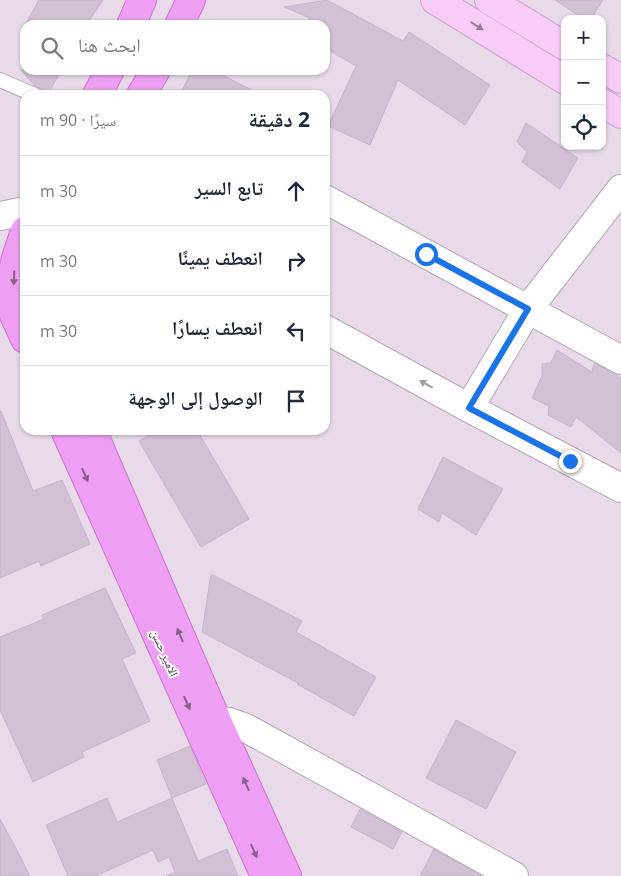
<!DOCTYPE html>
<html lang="ar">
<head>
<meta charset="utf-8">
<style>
	:root { --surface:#fff; --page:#f6f6f7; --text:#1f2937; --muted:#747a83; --line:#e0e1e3 }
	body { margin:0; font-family:"Open Sans","Noto Naskh Arabic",sans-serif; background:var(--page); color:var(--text); direction:rtl }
	.controls { position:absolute; right:15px; top:15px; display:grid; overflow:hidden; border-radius:10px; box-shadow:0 1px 4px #0004 }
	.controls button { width:45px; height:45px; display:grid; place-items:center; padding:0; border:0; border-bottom:1px solid var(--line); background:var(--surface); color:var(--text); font:25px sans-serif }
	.stop { position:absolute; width:15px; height:15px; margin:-11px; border:4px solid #1a73e8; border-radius:50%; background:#fff }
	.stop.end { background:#1a73e8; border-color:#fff; box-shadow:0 1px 5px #0008 }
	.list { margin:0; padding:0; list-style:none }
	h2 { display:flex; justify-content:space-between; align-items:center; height:65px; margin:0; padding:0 20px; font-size:21px }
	h2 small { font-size:16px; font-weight:400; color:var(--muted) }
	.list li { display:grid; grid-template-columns:32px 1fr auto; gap:15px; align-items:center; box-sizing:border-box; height:70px; padding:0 20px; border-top:1px solid var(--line) }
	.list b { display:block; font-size:19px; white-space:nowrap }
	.list em { font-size:16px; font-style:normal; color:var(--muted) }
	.icon { flex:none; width:28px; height:28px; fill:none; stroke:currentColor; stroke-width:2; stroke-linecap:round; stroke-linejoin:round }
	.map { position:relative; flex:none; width:621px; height:876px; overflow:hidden; direction:ltr }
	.search { position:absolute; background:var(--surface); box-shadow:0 1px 4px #0004; left:20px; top:20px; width:310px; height:55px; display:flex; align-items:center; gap:12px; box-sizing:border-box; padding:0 18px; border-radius:15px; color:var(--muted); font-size:19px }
	.panel { position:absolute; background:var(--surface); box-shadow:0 1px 4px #0004; left:20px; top:90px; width:310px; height:345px; border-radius:15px; direction:rtl }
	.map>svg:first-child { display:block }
</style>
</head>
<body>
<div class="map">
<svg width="621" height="876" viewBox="0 0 621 876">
	<rect width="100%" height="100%" fill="#f1e8f2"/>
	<path fill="#e8dae9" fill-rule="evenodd" d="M 0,0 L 621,0 L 621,876 L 0,876 ZM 565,19 L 602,19 L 602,146 L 565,146 ZM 25,25 L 325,25 L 325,70 L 25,70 ZM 25,95 L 325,95 L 325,430 L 25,430 Z"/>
	<g fill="#d2c1d5" stroke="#c8b2cc">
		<path d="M 39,0 L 103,0 L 86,25 L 25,25 Z"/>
		<path d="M 327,0 L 403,41 L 409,32 L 490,85 L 465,125 L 398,80 L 370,145 L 328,126 L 356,66 L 325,48 L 325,25 L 306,25 L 310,18 L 284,7 Z"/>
		<path d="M 555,0 L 603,0 L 591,19 L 584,19 Z"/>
		<path d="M 21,70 L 62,70 L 47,95 L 44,95 L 42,89 L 35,86 Z"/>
		<path d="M 192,70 L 212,70 L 262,95 L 180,95 Z"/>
		<path d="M 526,123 L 578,158 L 560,189 L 522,162 L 527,152 L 517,142 Z"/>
		<path d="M 557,350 L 592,372 L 594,363 L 621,378 L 621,453 L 576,417 L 571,427 L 548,415 L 549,406 L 532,398 L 542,376 L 542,364 L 551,363 Z"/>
		<path d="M 0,411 L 1,411 L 33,491 L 62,480 L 90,544 L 41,566 L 39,561 L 0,578 Z"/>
		<path d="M 157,430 L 197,430 L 249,519 L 201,547 L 139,441 Z"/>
		<path d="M 443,457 L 503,489 L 476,535 L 442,513 L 439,522 L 418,509 Z"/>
		<path d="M 211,574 L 302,621 L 296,632 L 376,677 L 354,716 L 297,684 L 298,683 L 202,632 Z"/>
		<path d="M 105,588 L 136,653 L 122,659 L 150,721 L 82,752 L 84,757 L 33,782 L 0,710 L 0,637 L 44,619 L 42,615 Z"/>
		<path d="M 456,720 L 516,752 L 486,809 L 426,778 Z"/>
		<path d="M 190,746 L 206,784 L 172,798 L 157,760 Z"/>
		<path d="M 107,798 L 117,822 L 172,798 L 198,861 L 227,849 L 238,876 L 166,876 L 175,872 L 169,857 L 158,862 L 153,850 L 96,876 L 68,876 L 46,825 Z"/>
		<path d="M 360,809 L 402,832 L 393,849 L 351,827 Z"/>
		<path d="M 0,819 L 18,852 L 30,876 L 0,876 Z"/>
		<path d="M 434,849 L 482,876 L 420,876 Z"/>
	</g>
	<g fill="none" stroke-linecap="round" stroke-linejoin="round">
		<defs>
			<path id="service" d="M 0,80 L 35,95"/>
			<g id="minor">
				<path d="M 325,199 L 621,360"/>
				<path d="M 0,216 L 25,211"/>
				<path d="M 325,329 L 469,408 L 621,488"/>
				<path d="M 469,408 L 528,309 L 621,189"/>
				<path d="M 217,721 L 229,722 L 246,728 L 514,876"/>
			</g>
			<g id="secondary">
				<path d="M 435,0 L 565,80"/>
				<path d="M 489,0 L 565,46"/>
				<path d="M 602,68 L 621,79"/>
				<path d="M 602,103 L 621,114"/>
			</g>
			<g id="primary">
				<path d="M 131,25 L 142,0"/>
				<path d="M 179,25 L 191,0"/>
				<path d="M 97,95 L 110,70"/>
				<path d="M 141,95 L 156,70"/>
				<path d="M 25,231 L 16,258 L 13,272 L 13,290 L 14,315 L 25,339"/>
				<path d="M 65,430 L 265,876"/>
				<path d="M 92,430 L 217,721 L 287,876"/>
			</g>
		</defs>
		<use href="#service" stroke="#b4a5b6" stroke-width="16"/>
		<use href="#minor" stroke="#b4a5b6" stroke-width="30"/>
		<use href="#secondary" stroke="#ce9ed0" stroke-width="30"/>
		<use href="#primary" stroke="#cf71d7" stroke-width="30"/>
		<use href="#service" stroke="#fff" stroke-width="14"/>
		<use href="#minor" stroke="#fff" stroke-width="28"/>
		<use href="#secondary" stroke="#f8cbf9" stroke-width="28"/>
		<use href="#primary" stroke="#ee9ff3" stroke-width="28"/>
	</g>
	<defs><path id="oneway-solid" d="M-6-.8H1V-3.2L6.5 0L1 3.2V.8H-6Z" transform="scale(1.25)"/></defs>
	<use fill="#947a95" href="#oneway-solid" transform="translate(477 26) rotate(32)"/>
	<g fill="#87618a">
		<use href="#oneway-solid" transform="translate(14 278) rotate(93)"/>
		<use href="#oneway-solid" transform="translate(85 475) rotate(66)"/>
		<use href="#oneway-solid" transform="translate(180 635) rotate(-113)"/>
		<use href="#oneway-solid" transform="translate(187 703) rotate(66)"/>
		<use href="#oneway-solid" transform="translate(246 784) rotate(-114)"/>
		<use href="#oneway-solid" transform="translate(254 851) rotate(66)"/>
	</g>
	<use fill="#a09ba2" href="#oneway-solid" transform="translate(426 384) rotate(-151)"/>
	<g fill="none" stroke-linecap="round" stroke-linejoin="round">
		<path stroke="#1a73e8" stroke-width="6" d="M 426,254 L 528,309 L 469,408 L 570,461"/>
	</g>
	<g text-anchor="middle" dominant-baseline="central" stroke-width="4" stroke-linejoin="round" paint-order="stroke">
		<g font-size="12" fill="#423744" stroke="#fff">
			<text transform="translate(165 653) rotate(66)">الامير حسن</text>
		</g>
	</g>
</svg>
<div class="controls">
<button>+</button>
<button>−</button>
<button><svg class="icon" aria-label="locate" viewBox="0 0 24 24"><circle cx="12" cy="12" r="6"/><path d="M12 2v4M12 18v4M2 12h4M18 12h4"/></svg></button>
</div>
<div class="stop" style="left:426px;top:254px"></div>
<div class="stop end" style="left:570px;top:461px"></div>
<div class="search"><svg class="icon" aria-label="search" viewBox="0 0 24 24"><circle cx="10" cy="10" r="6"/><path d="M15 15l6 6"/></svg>ابحث هنا</div>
<section class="panel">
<h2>2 دقيقة<small>سيرًا · 90 m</small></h2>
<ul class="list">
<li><svg class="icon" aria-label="ahead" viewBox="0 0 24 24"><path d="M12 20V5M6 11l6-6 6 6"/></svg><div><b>تابع السير</b></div><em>30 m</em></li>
<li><svg class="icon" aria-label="right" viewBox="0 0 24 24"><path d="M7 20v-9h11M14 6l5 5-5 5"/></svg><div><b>انعطف يمينًا</b></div><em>30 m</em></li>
<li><svg class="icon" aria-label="left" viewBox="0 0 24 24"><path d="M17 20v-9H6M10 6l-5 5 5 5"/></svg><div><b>انعطف يسارًا</b></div><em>30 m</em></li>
<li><svg class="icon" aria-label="arrive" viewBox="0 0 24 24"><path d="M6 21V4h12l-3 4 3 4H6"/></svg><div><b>الوصول إلى الوجهة</b></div></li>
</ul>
</section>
</div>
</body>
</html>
